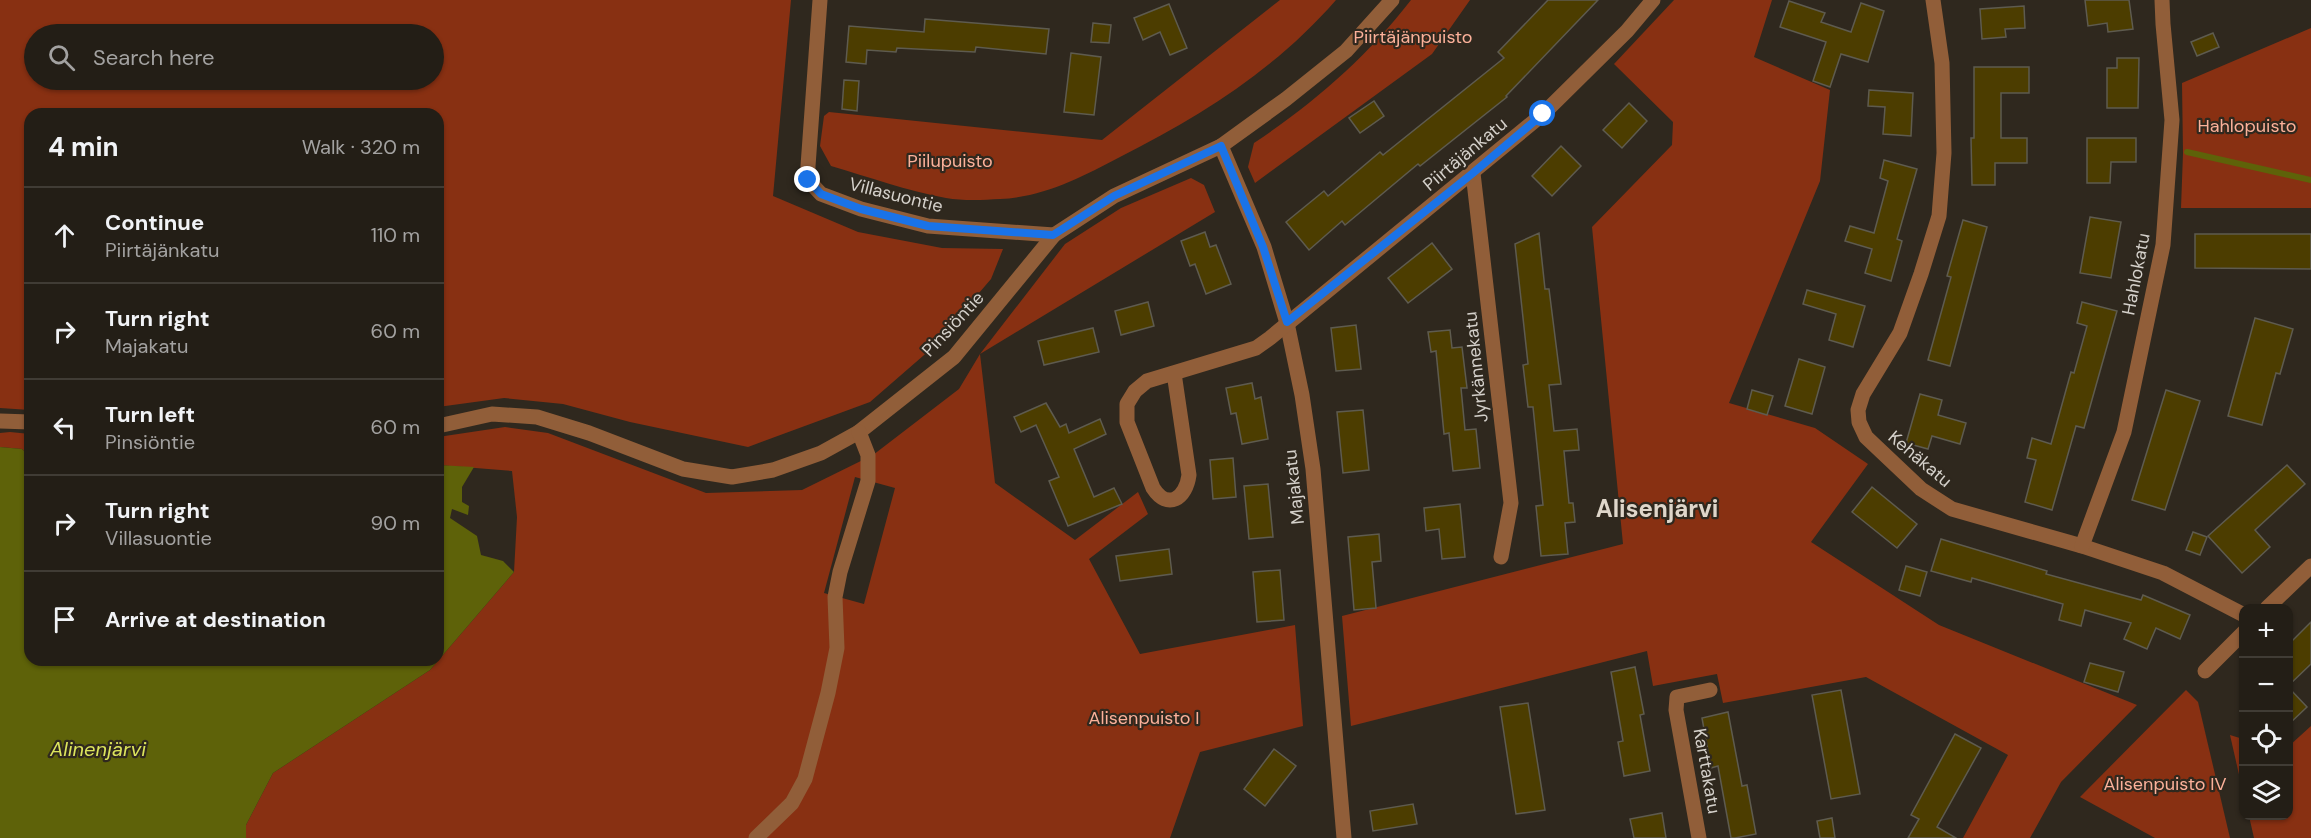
<!DOCTYPE html>
<html lang="en">
<head>
<meta charset="utf-8">
<style>
	:root { --surface:#231e16; --page:#2b271f; --text:#f1f3f6; --muted:#a3a2a1; --line:#403c35 }
	body { margin:0; font-family:"DM Sans",sans-serif; background:var(--page); color:var(--text) }
	.controls { position:absolute; right:18px; bottom:18px; display:grid; overflow:hidden; border-radius:12px; box-shadow:0 2px 4px #0004 }
	.controls button { width:54px; height:54px; display:grid; place-items:center; padding:0; border:0; border-bottom:2px solid var(--line); background:var(--surface); color:var(--text); font:30px sans-serif }
	.stop { position:absolute; width:18px; height:18px; margin:-14px; border:4px solid #1a73e8; border-radius:50%; background:#fff }
	.stop.end { background:#1a73e8; border-color:#fff; box-shadow:0 2px 6px #0008 }
	.list { margin:0; padding:0; list-style:none }
	h2 { display:flex; justify-content:space-between; align-items:center; height:78px; margin:0; padding:0 24px; font-size:26px }
	h2 small { font-size:20px; font-weight:400; color:var(--muted) }
	.list li { display:grid; grid-template-columns:39px 1fr auto; gap:18px; align-items:center; box-sizing:border-box; height:96px; padding:0 24px; border-top:2px solid var(--line) }
	.list b { display:block; font-size:22px; white-space:nowrap }
	.list p { margin:0; font-size:20px; white-space:nowrap; color:var(--muted) }
	.list em { font-size:20px; font-style:normal; color:var(--muted) }
	.icon { flex:none; width:33px; height:33px; fill:none; stroke:currentColor; stroke-width:2; stroke-linecap:round; stroke-linejoin:round }
	.map { position:relative; flex:none; width:2311px; height:838px; overflow:hidden }
	.search { position:absolute; background:var(--surface); box-shadow:0 2px 4px #0004; left:24px; top:24px; width:420px; height:66px; display:flex; align-items:center; gap:15px; box-sizing:border-box; padding:0 21px; border-radius:33px; color:var(--muted); font-size:22px }
	.panel { position:absolute; background:var(--surface); box-shadow:0 2px 4px #0004; left:24px; top:108px; width:420px; height:558px; border-radius:18px }
	.map>svg:first-child { display:block }
</style>
</head>
<body>
<div class="map">
<svg width="2311" height="838" viewBox="0 0 2311 838">
	<rect width="100%" height="100%" fill="#2f281e"/>
	<g fill="#883012" fill-rule="evenodd">
		<path d="M 0,0 L 791,0 L 773,196 L 858,232 L 942,248 L 1003,249 L 991,279 L 931,349 L 870,402 L 748,447 L 630,422 L 563,404 L 504,398 L 438,407 L 438,114 L 30,114 L 30,410 L 0,408 ZM 34,34 L 434,34 L 434,80 L 34,80 Z"/>
		<path d="M 1280,0 L 1336,0 C 1276,69 1201,116 1120,157 C 1082,177 1044,197 1000,199 C 983,200 963,201 946,198 C 907,191 869,177 831,166 L 820,146 L 824,116 L 829,112 L 1102,140 Z"/>
		<path d="M 1411,0 L 1470,0 L 1432,54 L 1255,183 L 1248,167 L 1254,143 C 1314,103 1367,57 1411,0 Z"/>
		<path d="M 1674,0 L 1772,0 L 1754,57 L 1830,90 L 1820,181 L 1729,403 L 1815,428 L 1868,464 L 1811,542 L 1939,625 L 2137,705 L 2061,782 L 2030,838 L 1963,838 L 2008,755 L 1866,677 L 1723,703 L 1717,674 L 1653,686 L 1647,651 L 1351,726 L 1342,616 L 1623,544 L 1592,227 L 1672,145 L 1673,122 L 1614,64 Z"/>
		<path d="M 2311,28 L 2311,208 L 2181,208 L 2183,153 L 2182,83 Z"/>
		<path d="M 1191,178 L 1204,185 L 1215,212 L 980,354 L 995,483 L 1075,540 L 1138,492 L 1148,514 L 1089,559 L 1140,654 L 1295,625 L 1303,726 L 1200,752 L 1170,838 L 246,838 L 246,825 L 273,773 L 430,670 L 514,572 L 517,517 L 512,471 L 438,465 L 438,437 L 505,427 L 548,433 L 706,493 L 802,490 L 873,455 L 959,389 L 980,354 L 1065,244 L 1121,208 ZM 855,477 L 895,488 L 864,604 L 824,593 Z"/>
		<path d="M 10,432 L 30,434 L 30,457 L 22,449 L 0,447 L 0,433 Z"/>
		<path d="M 2186,690 L 2198,702 L 2230,838 L 2155,838 L 2080,797 Z"/>
		<path d="M 2311,726 L 2311,838 L 2254,838 L 2249,816 L 2288,816 L 2289,746 Z"/>
		<path d="M 2230,735 L 2243,739 L 2243,792 Z"/>
	</g>
	<path fill="#5e6209" d="M 0,447 L 22,449 L 30,457 L 30,660 L 438,660 L 438,465 L 474,467 L 462,487 L 462,502 L 469,506 L 468,515 L 452,509 L 450,518 L 477,536 L 481,555 L 503,561 L 514,572 L 430,670 L 273,773 L 246,825 L 246,838 L 0,838 Z"/>
	<g fill="none" stroke-linecap="round" stroke-linejoin="round">
		<path stroke="#5e6209" stroke-width="6" d="M 2187,152 L 2311,180"/>
	</g>
	<g fill="#4c3d00" stroke="#5e5b4f" stroke-width="1.5">
		<path d="M 1548,0 L 1598,0 L 1506,96 L 1507,97 L 1420,166 L 1418,164 L 1345,225 L 1342,221 L 1309,250 L 1286,222 L 1324,191 L 1328,196 L 1380,152 L 1383,155 L 1504,58 L 1498,52 Z"/>
		<path d="M 2085,0 L 2129,0 L 2133,29 L 2108,32 L 2107,23 L 2088,26 Z"/>
		<path d="M 1789,1 L 1825,13 L 1821,22 L 1851,32 L 1861,3 L 1884,11 L 1868,62 L 1841,54 L 1830,87 L 1813,81 L 1826,42 L 1780,27 Z"/>
		<path d="M 1169,4 L 1187,48 L 1170,55 L 1160,32 L 1143,40 L 1134,18 Z"/>
		<path d="M 2024,6 L 2025,28 L 2005,29 L 2006,37 L 1982,39 L 1980,9 Z"/>
		<path d="M 925,19 L 1049,29 L 1046,54 L 976,47 L 975,52 L 897,48 L 896,52 L 867,50 L 866,64 L 846,62 L 849,26 L 924,32 Z"/>
		<path d="M 1093,23 L 1111,25 L 1109,43 L 1091,42 Z"/>
		<path d="M 2213,33 L 2219,47 L 2197,56 L 2191,42 Z"/>
		<path d="M 1071,53 L 1101,57 L 1094,115 L 1064,112 Z"/>
		<path d="M 2117,58 L 2139,58 L 2138,108 L 2107,108 L 2107,68 L 2117,68 Z"/>
		<path d="M 1974,67 L 2029,67 L 2029,93 L 2001,93 L 2001,138 L 2027,138 L 2027,163 L 1995,163 L 1995,185 L 1972,185 L 1971,138 L 1974,138 Z"/>
		<path d="M 844,80 L 859,81 L 857,111 L 842,109 Z"/>
		<path d="M 1869,90 L 1913,93 L 1911,136 L 1883,134 L 1885,107 L 1868,106 Z"/>
		<path d="M 1374,101 L 1384,116 L 1360,133 L 1349,118 Z"/>
		<path d="M 1629,103 L 1647,121 L 1622,148 L 1603,130 Z"/>
		<path d="M 2087,138 L 2136,138 L 2136,162 L 2111,162 L 2110,183 L 2087,183 Z"/>
		<path d="M 1561,146 L 1581,166 L 1552,196 L 1532,176 Z"/>
		<path d="M 1884,160 L 1917,169 L 1897,239 L 1902,241 L 1891,281 L 1865,273 L 1872,249 L 1845,241 L 1850,226 L 1874,233 L 1888,181 L 1880,178 Z"/>
		<path d="M 2090,217 L 2121,222 L 2111,278 L 2080,273 Z"/>
		<path d="M 1963,220 L 1987,227 L 1950,366 L 1928,360 L 1951,277 L 1947,276 Z"/>
		<path d="M 1205,232 L 1210,247 L 1216,245 L 1231,284 L 1206,294 L 1195,264 L 1190,266 L 1181,241 Z"/>
		<path d="M 1539,233 L 1545,289 L 1549,289 L 1561,384 L 1549,385 L 1554,431 L 1577,429 L 1579,450 L 1564,451 L 1569,503 L 1573,503 L 1575,522 L 1565,523 L 1568,554 L 1541,556 L 1536,506 L 1543,505 L 1533,407 L 1528,407 L 1523,365 L 1528,364 L 1515,244 Z"/>
		<path d="M 2195,234 L 2311,234 L 2311,269 L 2195,268 Z"/>
		<path d="M 1432,243 L 1452,269 L 1408,303 L 1388,278 Z"/>
		<path d="M 1807,290 L 1865,306 L 1853,347 L 1829,340 L 1836,314 L 1803,304 Z"/>
		<path d="M 1148,302 L 1154,326 L 1121,335 L 1115,311 Z"/>
		<path d="M 2082,302 L 2117,311 L 2084,428 L 2076,426 L 2052,510 L 2025,502 L 2036,460 L 2027,458 L 2032,438 L 2051,444 L 2071,372 L 2074,373 L 2087,326 L 2077,323 Z"/>
		<path d="M 2255,318 L 2293,329 L 2280,374 L 2276,373 L 2262,425 L 2228,416 Z"/>
		<path d="M 1356,325 L 1361,369 L 1336,371 L 1331,328 Z"/>
		<path d="M 1093,328 L 1099,352 L 1044,365 L 1038,341 Z"/>
		<path d="M 1450,330 L 1452,348 L 1462,347 L 1467,388 L 1461,388 L 1465,430 L 1476,429 L 1480,468 L 1453,471 L 1449,433 L 1444,434 L 1436,351 L 1431,352 L 1428,332 Z"/>
		<path d="M 1799,359 L 1825,367 L 1812,414 L 1785,406 Z"/>
		<path d="M 1252,383 L 1255,399 L 1261,397 L 1268,439 L 1242,444 L 1236,413 L 1231,414 L 1226,388 Z"/>
		<path d="M 1752,390 L 1773,396 L 1767,415 L 1747,409 Z"/>
		<path d="M 2166,390 L 2200,401 L 2165,510 L 2132,500 Z"/>
		<path d="M 1920,394 L 1942,400 L 1938,415 L 1966,423 L 1960,444 L 1932,436 L 1928,449 L 1906,443 Z"/>
		<path d="M 1046,403 L 1060,427 L 1066,424 L 1069,433 L 1100,419 L 1106,434 L 1074,449 L 1094,497 L 1114,488 L 1122,504 L 1068,526 L 1049,481 L 1059,477 L 1036,425 L 1021,432 L 1014,417 Z"/>
		<path d="M 1363,410 L 1369,470 L 1343,473 L 1337,412 Z"/>
		<path d="M 1233,458 L 1236,497 L 1213,499 L 1210,460 Z"/>
		<path d="M 2287,465 L 2305,484 L 2255,530 L 2270,547 L 2242,573 L 2208,536 Z"/>
		<path d="M 1268,484 L 1273,537 L 1249,539 L 1244,486 Z"/>
		<path d="M 1872,487 L 1917,524 L 1897,548 L 1852,512 Z"/>
		<path d="M 1460,504 L 1465,557 L 1442,559 L 1439,529 L 1426,531 L 1424,508 Z"/>
		<path d="M 2193,532 L 2207,537 L 2200,555 L 2186,550 Z"/>
		<path d="M 1379,534 L 1381,561 L 1372,562 L 1376,608 L 1354,610 L 1348,537 Z"/>
		<path d="M 1941,539 L 2047,571 L 2046,574 L 2141,600 L 2143,595 L 2190,615 L 2180,639 L 2156,628 L 2147,649 L 2124,639 L 2131,623 L 2085,610 L 2081,626 L 2059,620 L 2063,604 L 1972,578 L 1971,582 L 1931,571 Z"/>
		<path d="M 1169,549 L 1172,574 L 1120,581 L 1116,556 Z"/>
		<path d="M 1906,566 L 1927,572 L 1920,596 L 1899,590 Z"/>
		<path d="M 1280,570 L 1284,620 L 1257,622 L 1253,572 Z"/>
		<path d="M 2311,622 L 2311,664 L 2289,685 L 2289,644 Z"/>
		<path d="M 2090,663 L 2124,672 L 2118,692 L 2084,682 Z"/>
		<path d="M 1635,667 L 1644,714 L 1640,715 L 1650,771 L 1624,776 L 1618,742 L 1623,741 L 1611,672 Z"/>
		<path d="M 2289,688 L 2307,707 L 2289,724 Z"/>
		<path d="M 1841,690 L 1860,794 L 1831,799 L 1812,695 Z"/>
		<path d="M 1528,703 L 1545,810 L 1516,814 L 1500,707 Z"/>
		<path d="M 1728,712 L 1742,786 L 1747,785 L 1756,834 L 1735,838 L 1731,838 L 1718,766 L 1711,768 L 1702,718 Z"/>
		<path d="M 1955,734 L 1981,748 L 1937,827 L 1956,838 L 1908,838 L 1919,819 L 1911,815 Z"/>
		<path d="M 1274,749 L 1296,766 L 1265,806 L 1244,789 Z"/>
		<path d="M 1413,804 L 1417,824 L 1373,831 L 1370,811 Z"/>
		<path d="M 1662,813 L 1666,838 L 1634,838 L 1630,819 Z"/>
		<path d="M 1832,818 L 1835,838 L 1820,838 L 1817,821 Z"/>
	</g>
	<g fill="none" stroke-linecap="round" stroke-linejoin="round">
		<g stroke="#915e39" stroke-width="15">
			<path d="M 820,0 L 808,166 L 808,180 L 821,194 L 861,209 L 928,226 L 1054,235"/>
			<path d="M 1933,0 L 1942,63 L 1944,153 L 1939,216 L 1921,274 L 1900,333 L 1863,394 L 1858,410 L 1859,422 L 1866,437 L 1921,489 L 1952,509 L 2082,546 L 2163,573 L 2244,615"/>
			<path d="M 1221,146 L 1264,247 L 1287,323 L 1302,395 L 1313,469 L 1344,838"/>
			<path d="M 1473,173 L 1511,503 L 1501,557"/>
			<path d="M 1174,373 L 1189,475 C 1186,498 1168,511 1153,488 L 1127,422 L 1127,404 L 1135,391 L 1147,381 L 1256,348 L 1270,338 L 1543,114 L 1627,31 L 1653,0"/>
			<path d="M 0,421 L 30,422"/>
			<path d="M 438,426 L 492,414 L 537,417 L 589,433 L 683,469 L 732,477 L 773,470 L 821,453 L 859,432 L 954,357 L 1054,235 L 1114,196 L 1221,146 L 1286,99 L 1346,51 L 1392,0"/>
			<path d="M 2082,546 L 2124,432 L 2163,245 L 2172,120 L 2163,24 L 2162,0"/>
			<path d="M 2267,608 L 2311,566"/>
			<path d="M 2205,671 L 2244,632"/>
			<path d="M 756,838 L 792,803 L 805,779 L 828,693 L 837,648 L 835,597 L 840,572 L 868,481 L 868,455 L 859,432"/>
			<path d="M 1699,838 L 1676,710 L 1677,697 L 1710,690"/>
		</g>
	</g>
	<g fill="none" stroke-linecap="round" stroke-linejoin="round">
		<path stroke="#1a73e8" stroke-width="8" d="M 808,180 L 821,194 L 861,209 L 928,226 L 1053,235 L 1114,196 L 1221,146 L 1263,247 L 1287,322 L 1473,173 L 1543,114"/>
	</g>
	<g text-anchor="middle" dominant-baseline="central" stroke-width="4.5" stroke-linejoin="round" paint-order="stroke">
		<g font-size="18" fill="#fcb19a" stroke="#2f281e">
			<text x="1413" y="37">Piirtäjänpuisto</text>
			<text x="2247" y="126">Hahlopuisto</text>
			<text x="950" y="161">Piilupuisto</text>
			<text x="1144" y="718">Alisenpuisto I</text>
			<text x="2165" y="784">Alisenpuisto IV</text>
		</g>
		<g font-size="18" fill="#d5d1cb" stroke="#2f281e">
			<text transform="translate(1465 154) rotate(-40)">Piirtäjänkatu</text>
			<text transform="translate(896 195) rotate(14)">Villasuontie</text>
			<text transform="translate(2136 274) rotate(-79)">Hahlokatu</text>
			<text transform="translate(953 324) rotate(-47)">Pinsiöntie</text>
			<text transform="translate(1476 367) rotate(-96)">Jyrkännekatu</text>
			<text transform="translate(1920 459) rotate(40)">Kehäkatu</text>
			<text transform="translate(1294 487) rotate(-96)">Majakatu</text>
			<text transform="translate(1707 771) rotate(80)">Karttakatu</text>
		</g>
		<g font-size="20" font-style="italic" fill="#dde55d" stroke="#2f281e">
			<text x="98" y="749">Alinenjärvi</text>
		</g>
		<g font-size="24" font-weight="bold" fill="#dfd6ca" stroke="#2f281e">
			<text x="1657" y="508">Alisenjärvi</text>
		</g>
	</g>
</svg>
<div class="controls">
<button>+</button>
<button>−</button>
<button><svg class="icon" aria-label="locate" viewBox="0 0 24 24"><circle cx="12" cy="12" r="6"/><path d="M12 2v4M12 18v4M2 12h4M18 12h4"/></svg></button>
<button><svg class="icon" aria-label="layers" viewBox="0 0 24 24"><path d="M12 4l9 5-9 5-9-5zM3 14l9 5 9-5"/></svg></button>
</div>
<div class="stop" style="left:1543px;top:114px"></div>
<div class="stop end" style="left:808px;top:180px"></div>
<div class="search"><svg class="icon" aria-label="search" viewBox="0 0 24 24"><circle cx="10" cy="10" r="6"/><path d="M15 15l6 6"/></svg>Search here</div>
<section class="panel">
<h2>4 min<small>Walk · 320 m</small></h2>
<ul class="list">
<li><svg class="icon" aria-label="ahead" viewBox="0 0 24 24"><path d="M12 20V5M6 11l6-6 6 6"/></svg><div><b>Continue</b><p>Piirtäjänkatu</p></div><em>110 m</em></li>
<li><svg class="icon" aria-label="right" viewBox="0 0 24 24"><path d="M7 20v-9h11M14 6l5 5-5 5"/></svg><div><b>Turn right</b><p>Majakatu</p></div><em>60 m</em></li>
<li><svg class="icon" aria-label="left" viewBox="0 0 24 24"><path d="M17 20v-9H6M10 6l-5 5 5 5"/></svg><div><b>Turn left</b><p>Pinsiöntie</p></div><em>60 m</em></li>
<li><svg class="icon" aria-label="right" viewBox="0 0 24 24"><path d="M7 20v-9h11M14 6l5 5-5 5"/></svg><div><b>Turn right</b><p>Villasuontie</p></div><em>90 m</em></li>
<li><svg class="icon" aria-label="arrive" viewBox="0 0 24 24"><path d="M6 21V4h12l-3 4 3 4H6"/></svg><div><b>Arrive at destination</b></div></li>
</ul>
</section>
</div>
</body>
</html>
